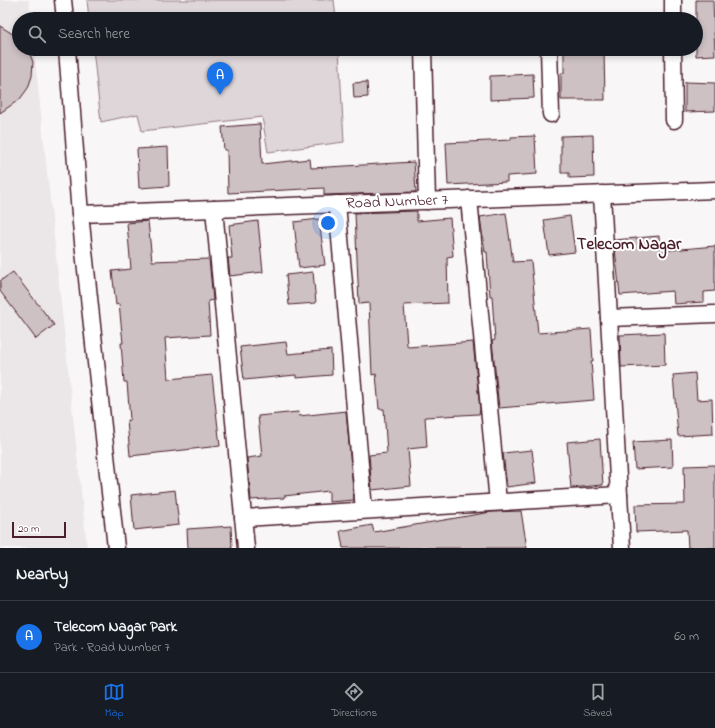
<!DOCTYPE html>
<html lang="en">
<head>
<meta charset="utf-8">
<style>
	:root { --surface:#171b24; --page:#242831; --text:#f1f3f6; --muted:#9ea1a6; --line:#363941; --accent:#1a73e8 }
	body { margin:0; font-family:"Indie Flower",sans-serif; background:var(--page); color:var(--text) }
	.scale { position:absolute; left:12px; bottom:10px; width:54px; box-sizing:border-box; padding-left:4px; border:2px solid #4a1f2b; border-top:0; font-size:11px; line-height:14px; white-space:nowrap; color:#4a1f2b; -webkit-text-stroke:3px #fff; paint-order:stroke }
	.you { position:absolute; left:328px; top:223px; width:14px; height:14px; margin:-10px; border:3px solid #fff; border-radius:50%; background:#1a73e8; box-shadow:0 0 0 6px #1a73e833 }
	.badge { display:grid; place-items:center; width:26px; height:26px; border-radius:50%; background:var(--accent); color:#fff; font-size:13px; font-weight:700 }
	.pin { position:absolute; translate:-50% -33px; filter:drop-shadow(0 1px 2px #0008) }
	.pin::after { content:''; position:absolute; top:21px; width:14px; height:12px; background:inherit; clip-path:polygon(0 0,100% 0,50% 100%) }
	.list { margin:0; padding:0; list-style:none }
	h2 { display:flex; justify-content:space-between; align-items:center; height:52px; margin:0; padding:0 16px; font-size:17px }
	h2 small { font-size:13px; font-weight:400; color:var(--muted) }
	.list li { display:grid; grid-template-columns:26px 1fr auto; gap:12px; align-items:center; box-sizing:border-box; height:72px; padding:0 16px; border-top:1px solid var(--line) }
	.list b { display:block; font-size:15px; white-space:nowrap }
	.list p { margin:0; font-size:13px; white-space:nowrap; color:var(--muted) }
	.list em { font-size:13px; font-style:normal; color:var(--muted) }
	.icon { flex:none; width:22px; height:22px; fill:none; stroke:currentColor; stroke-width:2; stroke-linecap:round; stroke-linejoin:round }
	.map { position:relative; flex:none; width:715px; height:548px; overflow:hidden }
	.search { position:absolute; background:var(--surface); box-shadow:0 2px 6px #0003; left:12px; right:12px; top:12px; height:44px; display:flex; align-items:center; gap:10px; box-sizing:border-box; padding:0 14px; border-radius:22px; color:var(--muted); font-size:15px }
	.sheet { height:124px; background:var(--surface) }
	nav { display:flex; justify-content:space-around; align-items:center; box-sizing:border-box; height:56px; border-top:1px solid var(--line); background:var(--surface); font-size:11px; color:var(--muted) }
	nav a { display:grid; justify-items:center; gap:2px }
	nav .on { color:var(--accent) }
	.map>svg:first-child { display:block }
</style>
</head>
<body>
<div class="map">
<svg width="715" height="548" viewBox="0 0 715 548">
	<rect width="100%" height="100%" fill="#f8f6f7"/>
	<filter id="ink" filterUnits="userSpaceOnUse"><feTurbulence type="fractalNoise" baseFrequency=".025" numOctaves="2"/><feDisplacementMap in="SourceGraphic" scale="8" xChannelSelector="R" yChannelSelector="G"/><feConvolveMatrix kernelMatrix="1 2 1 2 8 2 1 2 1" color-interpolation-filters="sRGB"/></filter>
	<g filter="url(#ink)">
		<path fill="#ebe6e8" d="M 0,0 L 29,0 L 31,19 L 19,19 L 19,49 L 34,49 L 87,548 L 0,548 Z"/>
		<g fill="#ded6d9" stroke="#947a82">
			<path d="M 87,0 L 334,0 L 336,19 L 89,19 Z"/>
			<path d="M 93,49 L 339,49 L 344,142 L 268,152 L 262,117 L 142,131 L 138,114 L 101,122 Z"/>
		</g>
		<g fill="#cdc1c4" stroke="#4a1f2b">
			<path d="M 696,0 L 713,0 L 715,55 L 696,56 Z"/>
			<path d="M 0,26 L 19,38 L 19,49 L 28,49 L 33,62 L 32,76 L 28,88 L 20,99 L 0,113 Z"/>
			<path d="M 564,49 L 604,49 L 605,100 L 561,100 L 561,73 L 564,73 Z"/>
			<path d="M 533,74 L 534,98 L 490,100 L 490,76 Z"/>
			<path d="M 367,82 L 368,97 L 354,98 L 353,83 Z"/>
			<path d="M 685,82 L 715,83 L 715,111 L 685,112 Z"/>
			<path d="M 260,124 L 262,164 L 310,159 L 311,168 L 414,162 L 416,192 L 324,195 L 324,188 L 228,193 L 227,150 L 224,150 L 222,127 Z"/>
			<path d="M 593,135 L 594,177 L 569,178 L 569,173 L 561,173 L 561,136 Z"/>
			<path d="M 535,136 L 537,174 L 507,176 L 507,182 L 448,185 L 446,143 L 511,140 L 511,137 Z"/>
			<path d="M 168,147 L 169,186 L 139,188 L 137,149 Z"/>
			<path d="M 417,211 L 417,221 L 450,218 L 453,256 L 447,257 L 448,303 L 404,305 L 407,345 L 408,347 L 473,342 L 480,409 L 479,414 L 425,417 L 427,447 L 408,449 L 411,486 L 372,490 L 369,455 L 387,453 L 384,409 L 379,409 L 376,374 L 372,375 L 369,303 L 359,304 L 355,213 Z"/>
			<path d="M 506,213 L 513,262 L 531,261 L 538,333 L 591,329 L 593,361 L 591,361 L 594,400 L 499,408 L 492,341 L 495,340 L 492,296 L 490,296 L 487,252 L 485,252 L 480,217 Z"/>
			<path d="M 570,216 L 575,252 L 549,255 L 544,220 Z"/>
			<path d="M 319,219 L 325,265 L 299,268 L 294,222 Z"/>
			<path d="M 148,221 L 152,261 L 209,259 L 213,300 L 208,301 L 210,335 L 165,338 L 168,379 L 212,375 L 220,446 L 130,456 L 127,420 L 130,420 L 127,382 L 124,382 L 121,343 L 123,343 L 119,304 L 116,305 L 112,271 L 131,269 L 127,223 Z"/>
			<path d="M 258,221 L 263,272 L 230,276 L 228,258 L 232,258 L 229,225 Z"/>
			<path d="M 659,236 L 660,251 L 715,246 L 715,291 L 704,292 L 704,302 L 674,304 L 673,291 L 620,295 L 614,240 Z"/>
			<path d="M 13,272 L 54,325 L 36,339 L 0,291 L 0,281 Z"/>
			<path d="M 313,272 L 316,303 L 289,305 L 286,275 Z"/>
			<path d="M 664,333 L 665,365 L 621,367 L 620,335 Z"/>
			<path d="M 286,342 L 288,354 L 331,350 L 332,375 L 296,378 L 296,375 L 244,380 L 240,347 Z"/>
			<path d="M 695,373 L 697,400 L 712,399 L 713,434 L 678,436 L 673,375 Z"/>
			<path d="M 346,411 L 354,500 L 329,502 L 329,491 L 284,496 L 284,498 L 251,500 L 247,458 L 262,456 L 258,416 L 298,412 L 299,416 Z"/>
			<path d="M 600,439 L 603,485 L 571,488 L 567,442 Z"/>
			<path d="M 672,440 L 673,467 L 635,469 L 633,442 Z"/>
			<path d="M 532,450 L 536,483 L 507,487 L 503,453 Z"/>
			<path d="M 715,465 L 715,548 L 688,548 L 687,530 L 636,532 L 635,505 L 685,504 L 684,466 Z"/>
			<path d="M 175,490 L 179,525 L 134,530 L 131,495 Z"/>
			<path d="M 521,511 L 527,548 L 343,548 L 340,531 L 372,525 L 374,532 L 491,512 Z"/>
			<path d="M 231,526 L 232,548 L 188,548 L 187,529 Z"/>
		</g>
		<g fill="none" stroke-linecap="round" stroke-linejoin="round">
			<defs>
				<g id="street">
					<path d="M 63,0 L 65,19"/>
					<path d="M 673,0 L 673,19"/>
					<path d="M 67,49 L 80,214 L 116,548"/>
					<path d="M 423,49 L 427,201"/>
					<path d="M 549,49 L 551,114"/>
					<path d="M 673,49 L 674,120"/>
					<path d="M 602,194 L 622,548"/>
					<path d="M 469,199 L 498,502"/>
					<path d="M 337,204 L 364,510"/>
					<path d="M 214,209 L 246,548"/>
					<path d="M 80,214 L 715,190"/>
					<path d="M 609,318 L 715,314"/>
					<path d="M 243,518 L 619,495"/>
				</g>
			</defs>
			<use href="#street" stroke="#4a1f2b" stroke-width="19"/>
			<use href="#street" stroke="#fff" stroke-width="16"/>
		</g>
	</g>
	<g text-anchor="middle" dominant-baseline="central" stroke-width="4" stroke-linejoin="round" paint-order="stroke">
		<g font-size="16" fill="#4a1f2b" stroke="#fff">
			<text transform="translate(397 202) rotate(-2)">Road Number 7</text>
		</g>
		<g font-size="17" font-weight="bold" fill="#4a1f2b" stroke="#fff">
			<text x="629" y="244">Telecom Nagar</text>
		</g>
	</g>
</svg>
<div class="scale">20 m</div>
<div class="you"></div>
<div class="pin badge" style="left:220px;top:95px">A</div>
<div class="search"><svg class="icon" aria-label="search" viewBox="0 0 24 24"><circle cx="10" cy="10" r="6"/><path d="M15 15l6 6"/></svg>Search here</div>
</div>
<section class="sheet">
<h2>Nearby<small></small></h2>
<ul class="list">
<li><span class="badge">A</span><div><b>Telecom Nagar Park</b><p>Park · Road Number 7</p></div><em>60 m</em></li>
</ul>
</section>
<nav>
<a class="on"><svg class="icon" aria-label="map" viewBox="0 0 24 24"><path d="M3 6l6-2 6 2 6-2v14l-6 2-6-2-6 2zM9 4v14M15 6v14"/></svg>Map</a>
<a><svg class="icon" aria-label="directions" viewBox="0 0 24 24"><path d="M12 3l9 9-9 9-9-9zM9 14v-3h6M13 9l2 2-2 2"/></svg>Directions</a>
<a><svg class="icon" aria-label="saved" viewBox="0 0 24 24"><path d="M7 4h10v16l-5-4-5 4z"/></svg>Saved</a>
</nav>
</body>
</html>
